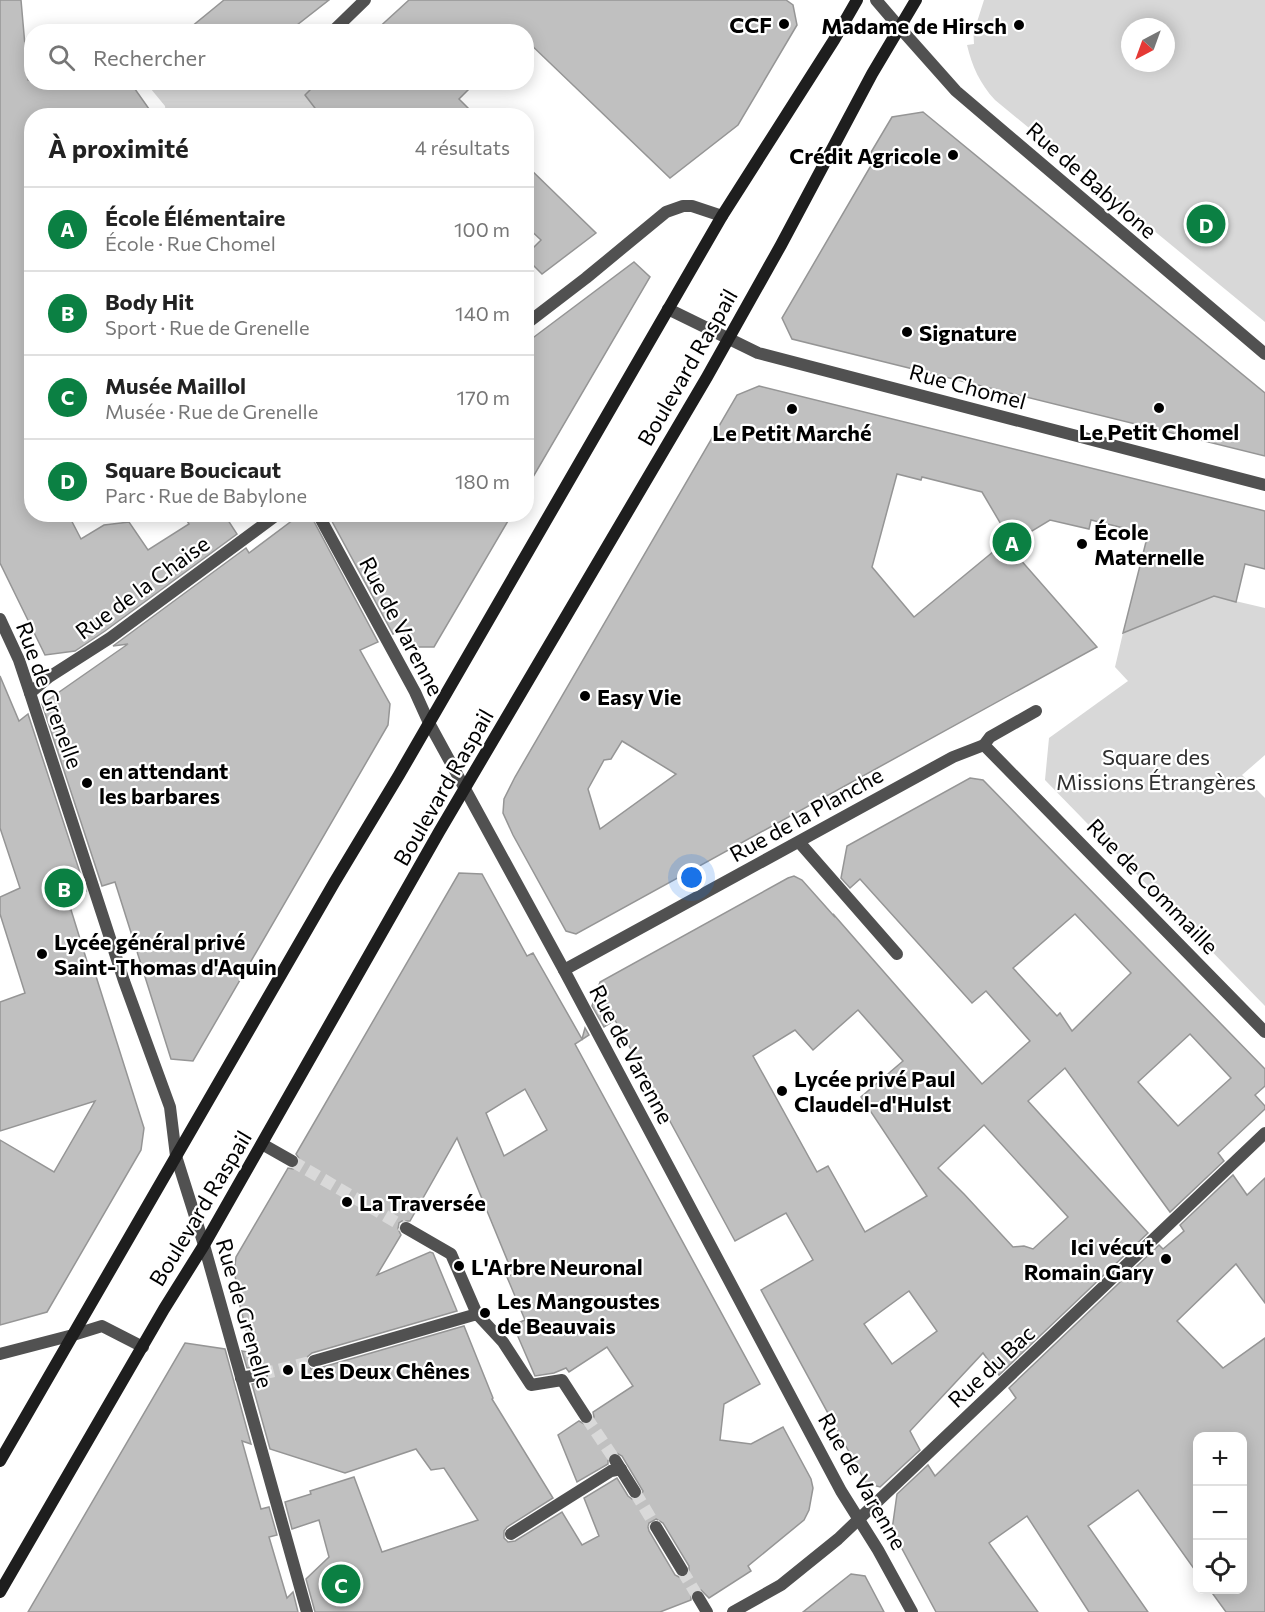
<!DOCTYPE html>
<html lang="fr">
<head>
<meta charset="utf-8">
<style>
	:root { --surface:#fff; --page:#f6f6f6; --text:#222; --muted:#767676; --line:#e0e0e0; --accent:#0b8043 }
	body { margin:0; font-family:Commissioner,sans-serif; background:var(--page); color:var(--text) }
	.controls { position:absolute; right:18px; bottom:18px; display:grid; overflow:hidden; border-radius:12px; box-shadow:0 3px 15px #0003 }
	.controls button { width:54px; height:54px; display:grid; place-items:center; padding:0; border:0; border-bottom:2px solid var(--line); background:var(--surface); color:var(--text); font:30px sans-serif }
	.compass { position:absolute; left:1121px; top:18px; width:54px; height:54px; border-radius:50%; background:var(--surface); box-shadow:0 3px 15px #0003; rotate:221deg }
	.you { position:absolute; left:692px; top:878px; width:21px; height:21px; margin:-15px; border:4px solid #fff; border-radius:50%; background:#1a73e8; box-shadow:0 0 0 9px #1a73e833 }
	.badge { display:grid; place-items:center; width:39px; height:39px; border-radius:50%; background:var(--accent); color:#fff; font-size:20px; font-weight:700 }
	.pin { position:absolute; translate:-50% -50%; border:3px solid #fff; box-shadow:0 2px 6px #0006 }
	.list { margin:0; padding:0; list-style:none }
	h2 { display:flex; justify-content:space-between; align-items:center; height:78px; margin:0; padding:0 24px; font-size:26px }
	h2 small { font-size:20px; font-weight:400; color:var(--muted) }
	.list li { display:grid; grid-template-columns:39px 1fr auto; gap:18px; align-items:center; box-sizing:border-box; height:84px; padding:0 24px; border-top:2px solid var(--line) }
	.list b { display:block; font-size:22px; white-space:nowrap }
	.list p { margin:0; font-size:20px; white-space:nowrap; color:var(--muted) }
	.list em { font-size:20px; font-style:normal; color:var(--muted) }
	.icon { flex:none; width:33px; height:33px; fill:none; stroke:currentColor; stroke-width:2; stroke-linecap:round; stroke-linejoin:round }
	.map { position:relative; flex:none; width:1265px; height:1612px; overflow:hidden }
	.search { position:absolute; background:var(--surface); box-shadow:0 3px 15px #0003; left:24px; top:24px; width:510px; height:66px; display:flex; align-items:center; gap:15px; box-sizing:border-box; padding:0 21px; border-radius:24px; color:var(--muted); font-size:22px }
	.panel { position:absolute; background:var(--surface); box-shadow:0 3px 15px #0003; left:24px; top:108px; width:510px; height:414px; border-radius:24px }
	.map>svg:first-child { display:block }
</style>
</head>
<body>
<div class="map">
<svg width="1265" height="1612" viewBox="0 0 1265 1612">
	<rect width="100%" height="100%" fill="#fff"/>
	<g fill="#d8d8d8" fill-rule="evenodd">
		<path d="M 984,0 L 1265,0 L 1265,322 L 995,100 C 980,84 972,66 967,45 L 974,44 L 973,24 L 977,22 ZM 1130,27 L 1166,27 L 1166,63 L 1130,63 Z"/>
		<path d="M 146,83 L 319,83 L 321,115 L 166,115 L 165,106 Z"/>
		<path d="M 1214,596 L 1265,608 L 1265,755 L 1242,775 L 1265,798 L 1265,1006 L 1045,780 L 1049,738 L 1128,681 L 1115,667 L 1123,633 Z"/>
	</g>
	<g fill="#c0c0c0" stroke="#959595" stroke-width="1.5" fill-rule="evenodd">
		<path d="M 0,0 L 21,0 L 28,80 L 32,80 L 32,82 L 130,82 L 154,116 L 32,116 L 32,514 L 68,514 L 81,539 L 104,525 L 129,522 L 148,550 L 189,524 L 183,514 L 224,514 L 237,534 L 105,631 L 75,651 L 45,655 L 0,563 Z"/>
		<path d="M 224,0 L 329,0 L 288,32 L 185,32 Z"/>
		<path d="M 409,0 L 786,0 L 793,5 L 797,25 L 738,125 L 670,178 L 526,40 L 526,32 L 374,32 Z"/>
		<path d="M 318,82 L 476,82 L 459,99 L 476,116 L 321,116 L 305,95 Z"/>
		<path d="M 923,112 L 1265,393 L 1265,456 L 792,339 L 782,318 L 876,157 L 870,154 L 892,117 Z"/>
		<path d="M 526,165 L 596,233 L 542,274 L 526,258 L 526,255 L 541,240 L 526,226 Z"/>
		<path d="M 634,262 L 650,277 L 526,489 L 526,343 Z"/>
		<path d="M 759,386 L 1265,511 L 1265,569 L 1245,564 L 1236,602 L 1214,596 L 1123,633 L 1148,534 L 1091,520 L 1089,529 L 1050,520 L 1012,543 L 982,492 L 922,477 L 921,480 L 897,474 L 872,567 L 914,617 L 1005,542 L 1097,647 L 576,934 L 566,931 L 513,835 L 503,813 L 504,799 L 515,777 L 737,395 ZM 622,741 L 676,774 L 600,829 L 588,789 L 604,760 L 611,759 Z"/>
		<path d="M 301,514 L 310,514 L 378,642 L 360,650 L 390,704 L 388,725 L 193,1061 L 171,1059 L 115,882 L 102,886 L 42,704 L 128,644 L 113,646 L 246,548 L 249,553 Z"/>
		<path d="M 328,514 L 512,514 L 434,647 L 412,647 L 402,630 L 393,634 Z"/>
		<path d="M 0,676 L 19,721 L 28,714 L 86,891 L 67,897 L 90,971 L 94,970 L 144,1128 L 141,1150 L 47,1312 L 0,1325 L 0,1140 L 54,1172 L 95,1101 L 0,1131 L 0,1002 L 25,993 L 0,914 L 0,897 L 20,888 L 0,828 Z"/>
		<path d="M 970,778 L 983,780 L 1265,1069 L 1265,1086 L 1255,1095 L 1265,1106 L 1265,1109 L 1218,1153 L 1224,1161 L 1170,1212 L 1065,1068 L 1028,1101 L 1148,1233 L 999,1375 L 983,1353 L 910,1431 L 920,1450 L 880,1487 L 866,1483 L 761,1290 L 813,1260 L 786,1213 L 735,1241 L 615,1020 L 604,1027 L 592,1006 L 600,982 L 788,878 L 794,876 L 802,880 L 834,916 L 834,915 L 982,1084 L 1030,1041 L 986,991 L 972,1003 L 860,879 L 850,888 L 841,878 L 847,846 ZM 1075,914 L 1131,973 L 1072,1031 L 1060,1013 L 1057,1016 L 1013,968 ZM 858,1010 L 903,1061 L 861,1097 L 927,1196 L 865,1232 L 828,1166 L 817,1172 L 753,1056 L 795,1030 L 813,1050 ZM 1190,1034 L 1231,1078 L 1178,1126 L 1138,1082 ZM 984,1125 L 1068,1217 L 1033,1249 L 1024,1246 L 1013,1247 L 964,1194 L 938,1168 ZM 909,1291 L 937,1331 L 892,1364 L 864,1324 Z"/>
		<path d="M 459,873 L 482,874 L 527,956 L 533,953 L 582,1039 L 585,1028 L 589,1035 L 575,1044 L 760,1384 L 724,1404 L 720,1440 L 751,1444 L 783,1427 L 811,1479 L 813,1488 L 809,1510 L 804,1520 L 748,1566 L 751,1571 L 709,1598 L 701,1590 L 694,1590 L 691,1594 L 691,1600 L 660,1612 L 315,1612 L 306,1579 L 329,1557 L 319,1520 L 292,1529 L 285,1502 L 311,1494 L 310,1491 L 354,1477 L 382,1552 L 478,1520 L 444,1468 L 431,1470 L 416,1449 L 345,1473 L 270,1449 L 252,1384 L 267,1381 L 270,1373 L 269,1369 L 264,1366 L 247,1368 L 242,1351 L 252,1353 L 239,1302 L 242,1301 L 234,1273 L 236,1257 L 288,1168 L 293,1169 L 299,1166 L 300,1160 L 296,1154 ZM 525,1089 L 547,1130 L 504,1156 L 486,1113 ZM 457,1138 L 513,1274 L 507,1277 L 525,1320 L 513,1325 L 535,1376 L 554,1373 L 566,1368 L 569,1372 L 607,1347 L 633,1386 L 593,1412 L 594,1417 L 591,1424 L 586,1425 L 579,1421 L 558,1435 L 577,1482 L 608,1464 L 608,1456 L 615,1452 L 622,1456 L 643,1491 L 640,1499 L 632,1499 L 628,1496 L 617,1478 L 584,1498 L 599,1536 L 582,1545 L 562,1512 L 515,1541 L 508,1542 L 504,1538 L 504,1531 L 507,1527 L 553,1498 L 492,1399 L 493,1398 L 464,1326 L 316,1369 L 311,1369 L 306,1364 L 306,1358 L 312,1353 L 457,1311 L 433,1253 L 430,1252 L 377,1275 L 401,1235 L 398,1229 L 399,1223 L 402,1221 L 410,1221 ZM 656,1519 L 663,1523 L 689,1566 L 689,1573 L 686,1577 L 679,1577 L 675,1575 L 649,1531 L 648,1527 L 649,1523 Z"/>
		<path d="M 1233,1175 L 1247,1195 L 1265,1178 L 1265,1303 L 1236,1264 L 1177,1321 L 1223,1368 L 1265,1338 L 1265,1612 L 1226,1612 L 1210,1590 L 1242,1590 L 1242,1437 L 1197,1437 L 1197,1573 L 1138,1490 L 1088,1526 L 1148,1612 L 1089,1612 L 1027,1516 L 989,1543 L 1038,1612 L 936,1612 L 892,1530 L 897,1494 L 928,1465 L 935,1476 L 1016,1398 L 1009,1388 L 1159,1245 L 1163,1249 L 1184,1231 L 1180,1225 Z"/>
		<path d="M 185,1343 L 225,1349 L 251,1444 L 242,1441 L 261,1509 L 269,1507 L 277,1535 L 269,1537 L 287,1598 L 293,1592 L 298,1612 L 28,1612 Z"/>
		<path d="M 851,1574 L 865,1576 L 884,1612 L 803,1612 Z"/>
	</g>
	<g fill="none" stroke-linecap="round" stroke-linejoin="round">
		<g stroke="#d9d9d9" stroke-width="12" stroke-dasharray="12 6" stroke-linecap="butt">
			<path d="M 292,1161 L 406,1228"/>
			<path d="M 262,1374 L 314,1361"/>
			<path d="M 586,1417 L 615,1460"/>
			<path d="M 635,1492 L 656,1527"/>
			<path d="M 682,1570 L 698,1597"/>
		</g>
		<g stroke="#515151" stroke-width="12">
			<path d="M 332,32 L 365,0"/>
			<path d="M 984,745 L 990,737 L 1036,711"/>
			<path d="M 262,1144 L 292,1161"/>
			<path d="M 406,1228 L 451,1254 L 477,1314"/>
			<path d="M 314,1361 L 477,1314 L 503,1342 L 531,1385 L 562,1380 L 586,1417"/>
			<path d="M 241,1378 L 262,1374"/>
			<path d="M 615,1460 L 635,1492"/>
			<path d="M 656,1527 L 682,1570"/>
			<path d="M 511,1534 L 611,1471 L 621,1469"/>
			<path d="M 698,1597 L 707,1612"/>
		</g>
		<g stroke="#515151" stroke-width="12">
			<path d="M 900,28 L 956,91 L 1265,354"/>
			<path d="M 668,309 L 758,353 L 1265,485"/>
			<path d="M 526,324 L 586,278 L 666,212 L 683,206 L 692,206 L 722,216"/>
			<path d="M 318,514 L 415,692 L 429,723"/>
			<path d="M 0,619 L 19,660 L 30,693 L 124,981 L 170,1107 L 176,1156 L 204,1245 L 307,1612"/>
			<path d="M 30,693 L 49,677 L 110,638 L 278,514"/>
			<path d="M 799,842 L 897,954"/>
			<path d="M 564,970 L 953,757 L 984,745 L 1265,1032"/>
			<path d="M 0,1354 L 73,1335 L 102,1326 L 143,1347"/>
			<path d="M 733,1612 L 781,1585 L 838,1539 L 1265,1133"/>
		</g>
		<g stroke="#515151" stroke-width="12">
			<path d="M 876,0 L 900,28"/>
			<path d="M 429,723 L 564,970 L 841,1491 L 878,1550 L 912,1612"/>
		</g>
		<g stroke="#1e1e1e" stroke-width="12">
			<path d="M 0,1461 L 334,883 L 399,775 L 722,216 L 834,40 L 857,0"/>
			<path d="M 0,1592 L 164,1309 L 204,1245 L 439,832 L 707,377 L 781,245 L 872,74 L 916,0"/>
		</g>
	</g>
	<g fill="#000" stroke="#fff" stroke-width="2">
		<circle cx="784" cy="24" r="6"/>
		<circle cx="1019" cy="25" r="6"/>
		<circle cx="953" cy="155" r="6"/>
		<circle cx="907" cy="332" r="6"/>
		<circle cx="1159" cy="408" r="6"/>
		<circle cx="792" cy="409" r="6"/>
		<circle cx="1082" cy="544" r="6"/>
		<circle cx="585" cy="696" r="6"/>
		<circle cx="87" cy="783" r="6"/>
		<circle cx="42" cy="954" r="6"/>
		<circle cx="782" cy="1091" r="6"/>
		<circle cx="347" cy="1202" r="6"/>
		<circle cx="1166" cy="1259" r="6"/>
		<circle cx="459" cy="1266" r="6"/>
		<circle cx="485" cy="1313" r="6"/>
		<circle cx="288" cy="1370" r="6"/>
	</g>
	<g text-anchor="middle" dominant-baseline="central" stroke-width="4.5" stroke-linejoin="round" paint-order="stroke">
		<g font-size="22" font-weight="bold" fill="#000" stroke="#fff" text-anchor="start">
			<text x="772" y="24" text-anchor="end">CCF</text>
			<text x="1007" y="25" text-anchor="end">Madame de Hirsch</text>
			<text x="941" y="155" text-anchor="end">Crédit Agricole</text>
			<text x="919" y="332">Signature</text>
			<text x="1159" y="431" text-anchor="middle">Le Petit Chomel</text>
			<text x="792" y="432" text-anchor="middle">Le Petit Marché</text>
			<text x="1094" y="531">École<tspan x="1094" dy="25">Maternelle</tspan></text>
			<text x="597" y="696">Easy Vie</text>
			<text x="99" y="770">en attendant<tspan x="99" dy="25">les barbares</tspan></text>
			<text x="54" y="941">Lycée général privé<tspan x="54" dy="25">Saint-Thomas d'Aquin</tspan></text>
			<text x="794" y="1078">Lycée privé Paul<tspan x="794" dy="25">Claudel-d'Hulst</tspan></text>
			<text x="359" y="1202">La Traversée</text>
			<text x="1154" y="1246" text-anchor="end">Ici vécut<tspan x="1154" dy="25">Romain Gary</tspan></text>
			<text x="471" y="1266">L'Arbre Neuronal</text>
			<text x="497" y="1300">Les Mangoustes<tspan x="497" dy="25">de Beauvais</tspan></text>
			<text x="300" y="1370">Les Deux Chênes</text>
		</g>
		<g font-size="22" fill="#000" stroke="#fff">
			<text transform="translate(1092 180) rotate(41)">Rue de Babylone</text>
			<text transform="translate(687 367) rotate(-60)">Boulevard Raspail</text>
			<text transform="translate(968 386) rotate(15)">Rue Chomel</text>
			<text transform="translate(142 587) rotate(-36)">Rue de la Chaise</text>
			<text transform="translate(402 626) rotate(62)">Rue de Varenne</text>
			<text transform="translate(50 695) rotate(70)">Rue de Grenelle</text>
			<text transform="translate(443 787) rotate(-60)">Boulevard Raspail</text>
			<text transform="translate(806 814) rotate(-29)">Rue de la Planche</text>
			<text transform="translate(1153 886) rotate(46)">Rue de Commaille</text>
			<text transform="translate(632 1054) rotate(62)">Rue de Varenne</text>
			<text transform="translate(200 1208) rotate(-59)">Boulevard Raspail</text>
			<text transform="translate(245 1313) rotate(74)">Rue de Grenelle</text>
			<text transform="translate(991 1366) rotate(-43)">Rue du Bac</text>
			<text transform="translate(863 1481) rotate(60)">Rue de Varenne</text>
		</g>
		<g font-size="22" fill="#2f2f2f" stroke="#fff">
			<text x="1156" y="756">Square des<tspan x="1156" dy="25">Missions Étrangères</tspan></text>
		</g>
	</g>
</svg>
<div class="controls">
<button>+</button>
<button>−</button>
<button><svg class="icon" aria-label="locate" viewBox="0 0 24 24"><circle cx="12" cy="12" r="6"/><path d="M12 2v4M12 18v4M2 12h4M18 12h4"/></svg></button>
</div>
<svg class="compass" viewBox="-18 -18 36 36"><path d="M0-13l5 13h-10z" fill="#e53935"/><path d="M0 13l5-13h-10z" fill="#767676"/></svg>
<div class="you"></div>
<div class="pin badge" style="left:1012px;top:542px">A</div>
<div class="pin badge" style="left:64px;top:888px">B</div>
<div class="pin badge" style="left:341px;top:1584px">C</div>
<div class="pin badge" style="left:1206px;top:224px">D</div>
<div class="search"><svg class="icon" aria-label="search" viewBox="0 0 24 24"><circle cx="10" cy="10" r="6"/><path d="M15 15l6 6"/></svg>Rechercher</div>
<section class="panel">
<h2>À proximité<small>4 résultats</small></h2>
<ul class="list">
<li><span class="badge">A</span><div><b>École Élémentaire</b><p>École · Rue Chomel</p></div><em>100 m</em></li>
<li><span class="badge">B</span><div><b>Body Hit</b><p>Sport · Rue de Grenelle</p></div><em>140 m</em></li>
<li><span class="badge">C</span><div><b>Musée Maillol</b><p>Musée · Rue de Grenelle</p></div><em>170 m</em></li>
<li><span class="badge">D</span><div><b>Square Boucicaut</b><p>Parc · Rue de Babylone</p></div><em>180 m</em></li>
</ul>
</section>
</div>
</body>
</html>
